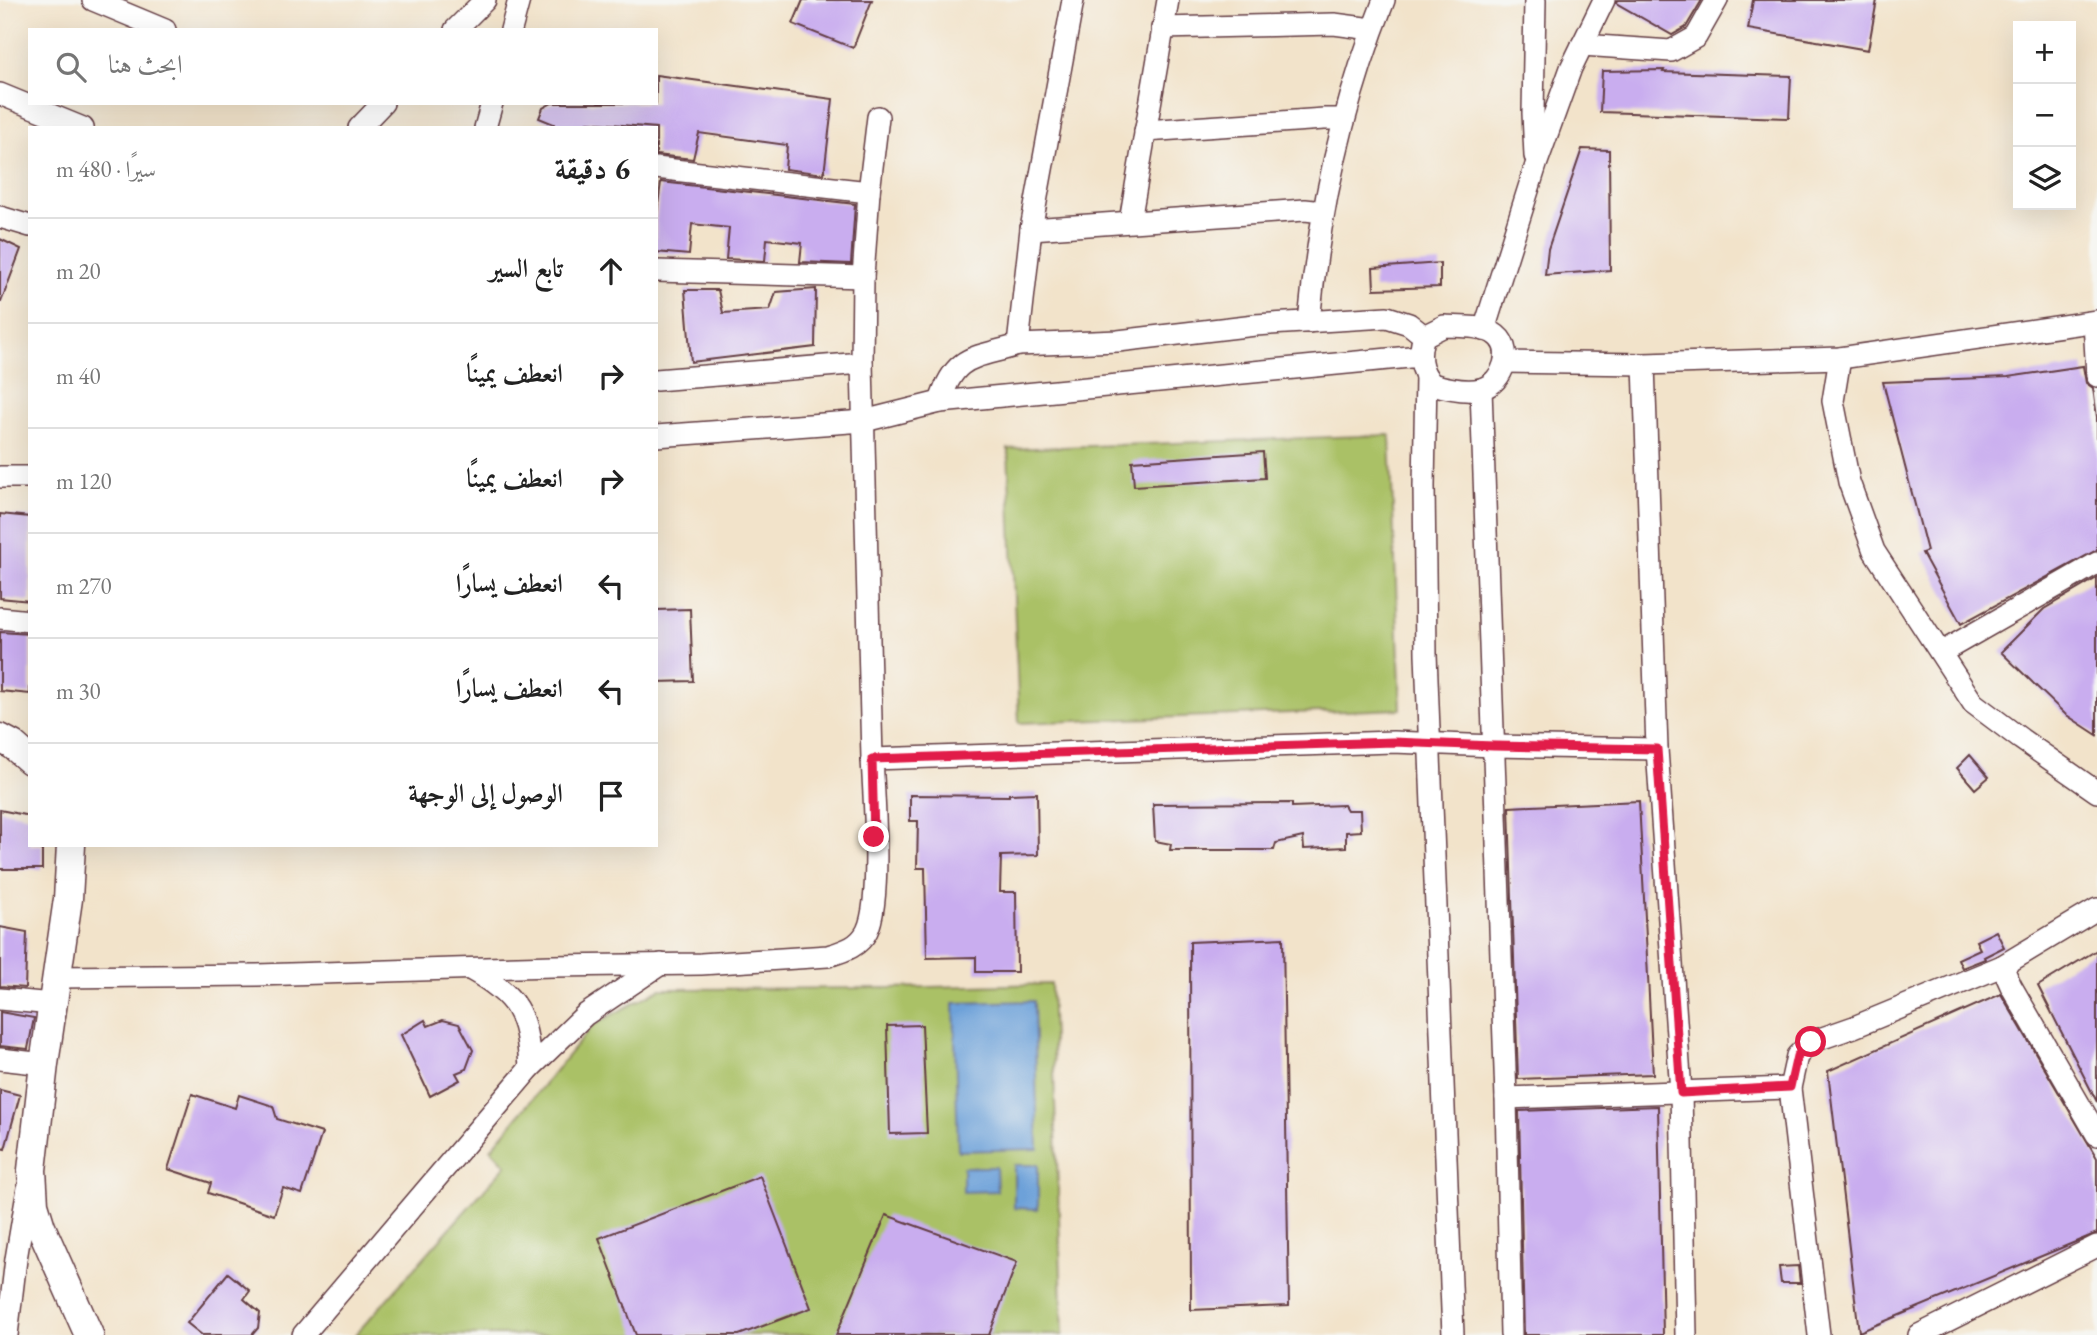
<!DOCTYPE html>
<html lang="ar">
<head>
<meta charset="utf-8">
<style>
	:root { --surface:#fff; --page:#f2f2f2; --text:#222; --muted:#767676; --line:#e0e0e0 }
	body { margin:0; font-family:"EB Garamond",Amiri,serif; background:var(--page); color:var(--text); direction:rtl }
	.controls { position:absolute; right:21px; top:21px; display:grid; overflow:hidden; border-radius:0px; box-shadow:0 7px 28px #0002 }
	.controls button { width:63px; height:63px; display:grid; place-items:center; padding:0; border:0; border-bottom:2px solid var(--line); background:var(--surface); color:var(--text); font:35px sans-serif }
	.stop { position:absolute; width:21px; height:21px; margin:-16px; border:5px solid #e11d48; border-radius:50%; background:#fff }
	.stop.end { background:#e11d48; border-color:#fff; box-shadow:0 2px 7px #0008 }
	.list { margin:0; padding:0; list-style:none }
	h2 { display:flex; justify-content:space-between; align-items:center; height:91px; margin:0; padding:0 28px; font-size:30px }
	h2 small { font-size:23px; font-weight:400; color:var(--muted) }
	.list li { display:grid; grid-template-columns:46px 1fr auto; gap:21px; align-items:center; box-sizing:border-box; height:105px; padding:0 28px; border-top:2px solid var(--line) }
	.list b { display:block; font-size:26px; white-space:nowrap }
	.list em { font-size:23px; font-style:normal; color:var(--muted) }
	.icon { flex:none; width:38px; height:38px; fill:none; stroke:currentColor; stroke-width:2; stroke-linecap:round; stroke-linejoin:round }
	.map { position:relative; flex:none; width:2097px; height:1335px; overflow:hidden; direction:ltr }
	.search { position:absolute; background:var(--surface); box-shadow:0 7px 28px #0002; left:28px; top:28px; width:630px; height:77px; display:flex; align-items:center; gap:18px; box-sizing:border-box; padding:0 24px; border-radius:0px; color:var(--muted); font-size:26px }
	.panel { position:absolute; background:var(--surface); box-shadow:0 7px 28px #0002; left:28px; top:126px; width:630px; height:721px; border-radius:0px; direction:rtl }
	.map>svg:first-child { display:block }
</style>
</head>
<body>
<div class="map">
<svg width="2097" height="1335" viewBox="0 0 2097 1335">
	<rect width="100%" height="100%" fill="#f6f6f2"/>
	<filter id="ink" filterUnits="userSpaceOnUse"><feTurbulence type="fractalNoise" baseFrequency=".0143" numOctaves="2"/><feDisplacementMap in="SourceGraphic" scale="14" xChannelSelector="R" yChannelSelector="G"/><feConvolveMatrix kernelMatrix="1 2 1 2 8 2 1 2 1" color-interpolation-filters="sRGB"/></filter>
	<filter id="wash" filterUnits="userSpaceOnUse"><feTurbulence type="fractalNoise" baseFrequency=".00686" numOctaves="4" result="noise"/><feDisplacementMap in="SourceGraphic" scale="28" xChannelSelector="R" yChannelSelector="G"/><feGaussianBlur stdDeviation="1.57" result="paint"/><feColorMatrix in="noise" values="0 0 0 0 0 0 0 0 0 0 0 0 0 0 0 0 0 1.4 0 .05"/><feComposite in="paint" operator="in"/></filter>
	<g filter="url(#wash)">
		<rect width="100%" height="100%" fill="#f2e3ca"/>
		<g fill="#aac166" stroke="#7a7048" stroke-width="2">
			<path d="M 1390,435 L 1401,709 L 1019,723 L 1008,449 Z"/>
			<path d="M 1051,984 L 1063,1335 L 355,1335 L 506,1165 L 491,1149 L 593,1025 L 660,989 L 890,988 Z"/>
		</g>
		<g fill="#6da1d9" stroke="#5c6082" stroke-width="2">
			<path d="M 1034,1001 L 1038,1149 L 958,1151 L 954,1003 Z"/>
			<path d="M 1014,1165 L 1038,1165 L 1038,1209 L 1014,1208 Z"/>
			<path d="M 963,1167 L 996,1167 L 997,1191 L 963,1192 Z"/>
		</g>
		<g id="blocks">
			<g fill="#c9adef">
				<path d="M 803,0 L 872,0 L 853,48 L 793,24 Z"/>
				<path d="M 1617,0 L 1702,0 L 1686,27 L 1672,35 L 1616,3 Z"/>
				<path d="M 1753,0 L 1877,0 L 1868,50 L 1748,29 Z"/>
				<path d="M 1664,70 L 1663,72 L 1791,76 L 1789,118 L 1600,112 L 1602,71 Z"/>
				<path d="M 656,75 L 833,99 L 824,174 L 785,169 L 787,145 L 699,133 L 693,159 L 656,155 L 656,128 L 588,122 L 587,128 L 553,128 L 554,124 L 539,118 L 543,108 L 552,103 L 656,103 Z"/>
				<path d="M 1582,149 L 1609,150 L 1610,270 L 1545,275 L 1548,249 Z"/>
				<path d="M 661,182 L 855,204 L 851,264 L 800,262 L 802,243 L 767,239 L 765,261 L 726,259 L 729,228 L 692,224 L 689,255 L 656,252 L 656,220 Z"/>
				<path d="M 0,239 L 21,249 L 1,302 L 0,302 Z"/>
				<path d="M 1440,263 L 1440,287 L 1374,289 L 1373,268 Z"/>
				<path d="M 816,289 L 815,347 L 691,362 L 685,290 L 718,290 L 723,313 L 770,310 L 776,292 Z"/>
				<path d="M 2083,366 L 2086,383 L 2093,388 L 2097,417 L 2097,550 L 1961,624 L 1922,553 L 1927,551 L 1883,382 L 2008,377 Z"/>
				<path d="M 1263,452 L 1265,478 L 1134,486 L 1132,461 Z"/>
				<path d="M 0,514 L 30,517 L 30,601 L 0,598 Z"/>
				<path d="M 2097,578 L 2097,735 L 2065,714 L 2001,652 L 2044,609 Z"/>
				<path d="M 690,609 L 693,681 L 656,682 L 656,610 Z"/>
				<path d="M 0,632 L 30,634 L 30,694 L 0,691 Z"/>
				<path d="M 1970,755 L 1989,777 L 1975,789 L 1957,768 Z"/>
				<path d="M 1037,793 L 1038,855 L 1001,856 L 1000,892 L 1016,892 L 1017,972 L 976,972 L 976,957 L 927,958 L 925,868 L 917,868 L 918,821 L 910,821 L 910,795 L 1009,796 L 1009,794 Z"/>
				<path d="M 1639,801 L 1653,1074 L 1518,1079 L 1509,807 Z"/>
				<path d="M 1292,803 L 1292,807 L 1344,805 L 1347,810 L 1360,810 L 1361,831 L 1346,832 L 1346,847 L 1304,849 L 1303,837 L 1276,843 L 1274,850 L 1170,850 L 1171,844 L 1155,841 L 1153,804 Z"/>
				<path d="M 0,810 L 30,816 L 30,845 L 42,845 L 42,869 L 0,869 Z"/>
				<path d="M 0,927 L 27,932 L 25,988 L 0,986 Z"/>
				<path d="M 1996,931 L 2004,947 L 1984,957 L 1985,959 L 1962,968 L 1958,959 L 1980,949 L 1976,941 Z"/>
				<path d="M 1283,938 L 1289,1306 L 1191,1310 L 1190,942 Z"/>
				<path d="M 2097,950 L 2097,1102 L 2038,986 Z"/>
				<path d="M 2001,994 L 2097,1158 L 2097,1233 L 1859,1332 L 1828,1071 Z"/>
				<path d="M 0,1012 L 34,1018 L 28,1049 L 0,1046 Z"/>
				<path d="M 425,1020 L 428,1026 L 443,1020 L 459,1024 L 473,1050 L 466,1069 L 456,1073 L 460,1080 L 430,1096 L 401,1035 Z"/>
				<path d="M 922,1025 L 927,1133 L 890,1134 L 887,1026 Z"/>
				<path d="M 0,1090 L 20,1095 L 5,1149 L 0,1148 Z"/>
				<path d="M 192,1094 L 235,1108 L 239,1095 L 273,1106 L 277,1119 L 322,1133 L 302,1194 L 283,1188 L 274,1215 L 208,1193 L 211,1183 L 168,1169 Z"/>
				<path d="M 1658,1106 L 1663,1335 L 1524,1335 L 1519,1111 Z"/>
				<path d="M 760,1176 L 811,1308 L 739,1335 L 636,1335 L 599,1238 Z"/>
				<path d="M 886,1215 L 1017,1262 L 989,1335 L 836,1335 Z"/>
				<path d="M 1798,1266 L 1800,1283 L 1781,1283 L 1779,1267 Z"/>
				<path d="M 228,1273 L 250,1291 L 244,1299 L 260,1313 L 258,1328 L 252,1335 L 202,1335 L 187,1323 Z"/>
			</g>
		</g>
	</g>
	<g filter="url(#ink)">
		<use href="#blocks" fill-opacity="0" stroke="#633c43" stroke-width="2"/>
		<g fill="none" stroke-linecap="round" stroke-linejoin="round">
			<defs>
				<g id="minor">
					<path d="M 93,0 L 165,30"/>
					<path d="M 1073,0 L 1031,229 L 1018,345 L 1118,341 L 1255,325 L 1387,317 L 1409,324 L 1424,336"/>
					<path d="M 1535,0 L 1533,113 L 1535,156"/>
					<path d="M 1162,28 L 1334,24 L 1372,29"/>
					<path d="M 455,30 L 485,0"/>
					<path d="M 511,30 L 519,0"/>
					<path d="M 1582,45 L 1671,51 L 1696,37 L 1717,0"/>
					<path d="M 0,94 L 83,128"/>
					<path d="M 359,128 L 383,103"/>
					<path d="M 485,128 L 492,103"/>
					<path d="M 1145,131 L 1324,119 L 1344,119"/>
					<path d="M 656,168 L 869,192"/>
					<path d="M 0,217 L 30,226"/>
					<path d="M 1130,221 L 1168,0"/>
					<path d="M 1031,229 L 1305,210 L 1323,212"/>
					<path d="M 656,271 L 863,277"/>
					<path d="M 1309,322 C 1319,212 1343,103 1384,0"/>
					<path d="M 2094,322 L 2097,376"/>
					<path d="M 1444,326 C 1459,327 1478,325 1493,333 C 1516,346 1504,383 1481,389 C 1467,392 1446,388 1432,384 C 1419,369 1418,354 1424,336 Z"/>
					<path d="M 1484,330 L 1536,165 L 1571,68 L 1604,0"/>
					<path d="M 1840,358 L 1833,401 L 1849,482 L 1874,551 L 1973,703 L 2021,739 L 2097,792"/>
					<path d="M 1505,362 L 1644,364 L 1840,358 L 2097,321"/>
					<path d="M 1644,364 L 1657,749 L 1681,1092 L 1686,1335"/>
					<path d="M 1426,376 L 1424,486 L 1426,654 L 1453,1335"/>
					<path d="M 656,380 L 862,363"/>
					<path d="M 1481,389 L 1506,1098 L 1511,1335"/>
					<path d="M 940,402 C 955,353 974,359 1018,345"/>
					<path d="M 656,436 L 864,421 L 940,402 L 1420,356"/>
					<path d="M 0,477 L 30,477"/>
					<path d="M 0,618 L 30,621"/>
					<path d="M 1942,652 L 2097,563"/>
					<path d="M 872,759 L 862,363 L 863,277 L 869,192 L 878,117"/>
					<path d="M 2002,966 L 2097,909"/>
					<path d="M 470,969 C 518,996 527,1014 530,1068"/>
					<path d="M 56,977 L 257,975 L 553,966 L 701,964 L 828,956 C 844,951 859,947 867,931 C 882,901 874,796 872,759 L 1393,742 L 1494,746 L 1657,749"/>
					<path d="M 0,999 L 52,1004"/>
					<path d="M 0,1059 L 44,1064"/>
					<path d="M 1506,1098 L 1790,1088"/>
					<path d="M 7,1335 L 16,1259 L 28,1188"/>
					<path d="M 303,1335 L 530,1068 L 585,1015 L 661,964"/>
					<path d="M 1819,1335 L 1790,1088 L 1797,1056 L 1811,1042 L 1854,1027 L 2002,966 L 2011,986 L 2097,1135"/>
					<path d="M 1919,1335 L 2097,1246"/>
				</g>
				<g id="tertiary">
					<path d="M 0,738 L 13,745 L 30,760"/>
					<path d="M 71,845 L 68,899 L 44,1064 L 32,1170 L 34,1204 L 41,1227 L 89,1335"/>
				</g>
			</defs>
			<use href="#minor" stroke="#633c43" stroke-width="24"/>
			<use href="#tertiary" stroke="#633c43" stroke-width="31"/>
			<use href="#minor" stroke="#fff" stroke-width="21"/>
			<use href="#tertiary" stroke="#fff" stroke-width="28"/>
		</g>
	</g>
	<g fill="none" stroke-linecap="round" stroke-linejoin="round" filter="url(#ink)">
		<path stroke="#e11d48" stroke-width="9" d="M 874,837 L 872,759 L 1393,742 L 1494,746 L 1657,749 L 1681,1093 L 1790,1087 L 1797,1056 L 1811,1042"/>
	</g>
</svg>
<div class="controls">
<button>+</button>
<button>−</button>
<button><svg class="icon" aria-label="layers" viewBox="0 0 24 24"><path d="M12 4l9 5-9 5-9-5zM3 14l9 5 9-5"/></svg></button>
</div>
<div class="stop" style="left:1811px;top:1042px"></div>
<div class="stop end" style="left:874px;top:837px"></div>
<div class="search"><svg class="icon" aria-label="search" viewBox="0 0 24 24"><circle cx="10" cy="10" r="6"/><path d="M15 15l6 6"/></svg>ابحث هنا</div>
<section class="panel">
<h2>6 دقيقة<small>سيرًا · 480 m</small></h2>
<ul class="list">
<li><svg class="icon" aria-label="ahead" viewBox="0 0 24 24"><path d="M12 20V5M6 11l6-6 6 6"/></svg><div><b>تابع السير</b></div><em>20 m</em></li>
<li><svg class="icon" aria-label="right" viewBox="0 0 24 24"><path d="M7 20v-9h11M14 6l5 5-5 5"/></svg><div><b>انعطف يمينًا</b></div><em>40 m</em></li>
<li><svg class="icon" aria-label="right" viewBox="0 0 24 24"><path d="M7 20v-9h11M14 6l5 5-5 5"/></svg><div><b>انعطف يمينًا</b></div><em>120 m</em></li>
<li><svg class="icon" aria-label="left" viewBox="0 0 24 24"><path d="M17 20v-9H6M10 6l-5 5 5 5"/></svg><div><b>انعطف يسارًا</b></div><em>270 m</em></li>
<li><svg class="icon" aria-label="left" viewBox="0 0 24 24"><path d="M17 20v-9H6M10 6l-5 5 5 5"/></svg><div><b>انعطف يسارًا</b></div><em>30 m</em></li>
<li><svg class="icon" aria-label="arrive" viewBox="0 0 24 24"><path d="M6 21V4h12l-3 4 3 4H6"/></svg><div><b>الوصول إلى الوجهة</b></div></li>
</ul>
</section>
</div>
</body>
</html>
